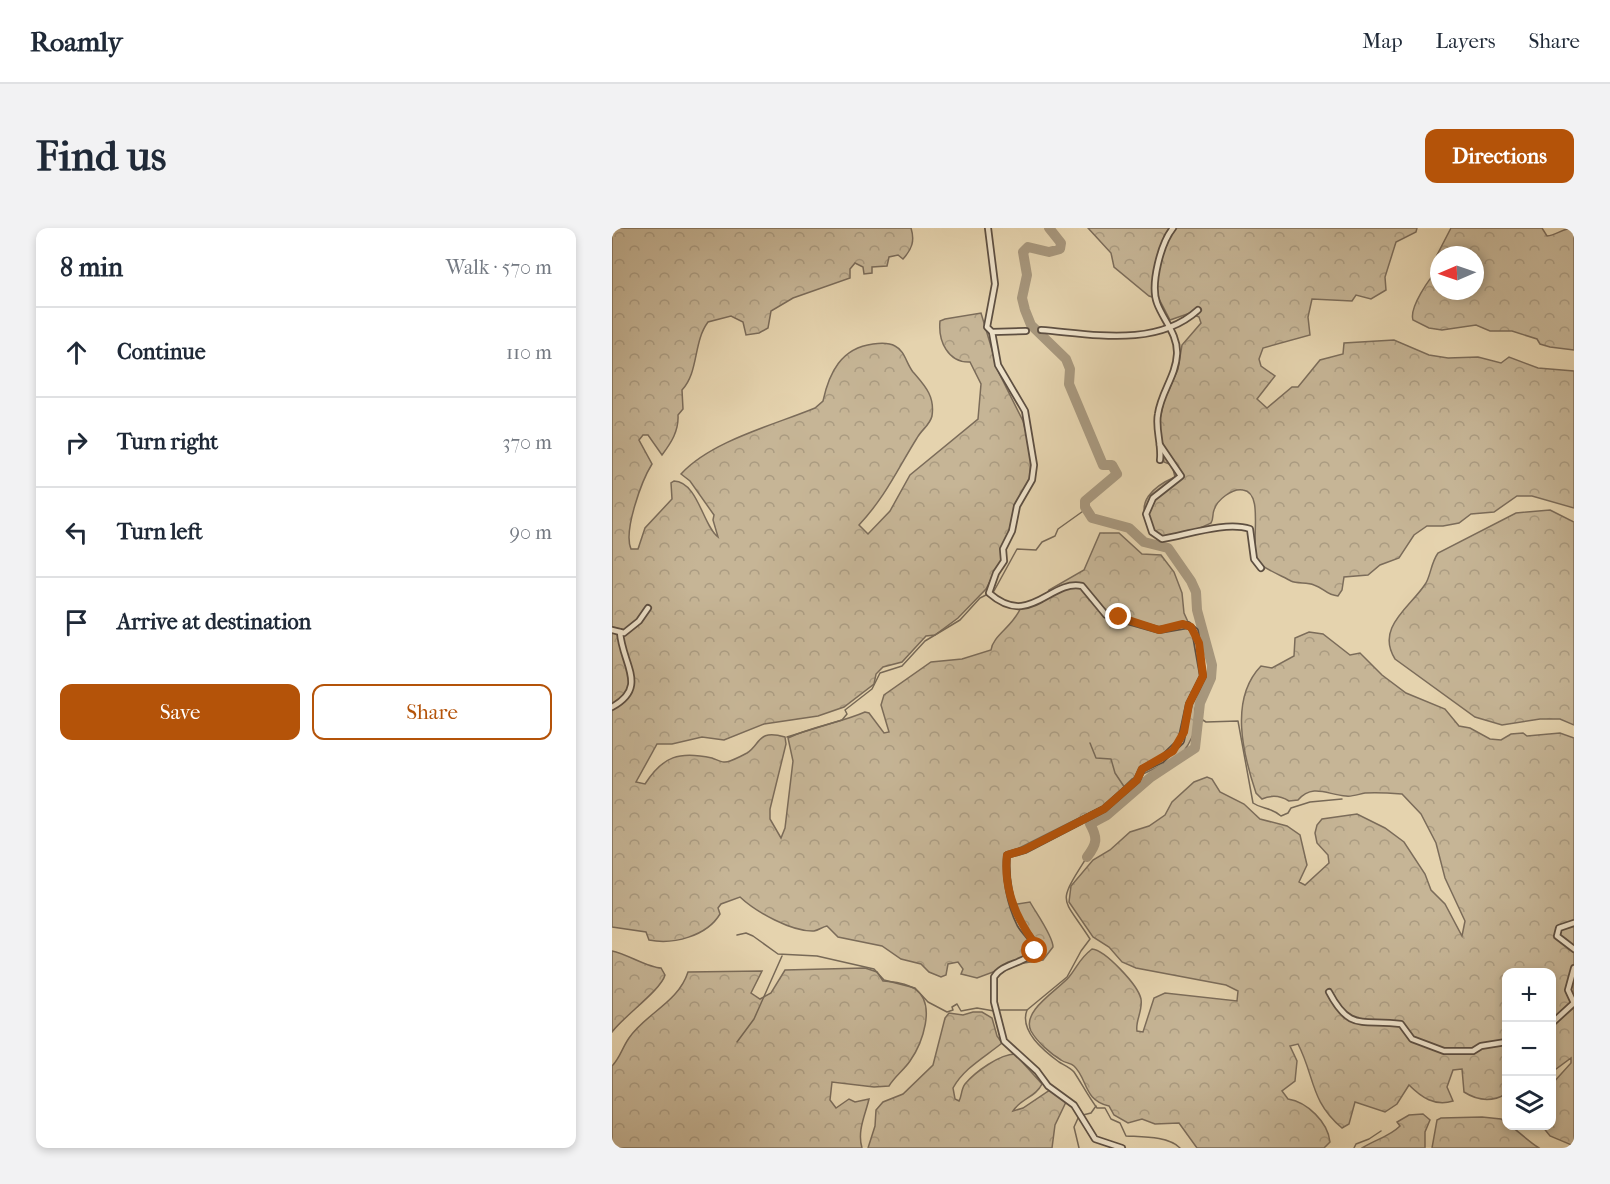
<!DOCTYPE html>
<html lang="en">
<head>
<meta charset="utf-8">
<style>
	:root { --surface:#fff; --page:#f2f2f3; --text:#1f2937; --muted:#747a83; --line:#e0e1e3; --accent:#b45309 }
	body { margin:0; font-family:"IM FELL French Canon",serif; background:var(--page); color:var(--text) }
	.controls { position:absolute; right:18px; bottom:18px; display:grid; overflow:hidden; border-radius:12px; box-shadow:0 3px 9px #0003 }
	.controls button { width:54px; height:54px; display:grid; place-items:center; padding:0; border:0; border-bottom:2px solid var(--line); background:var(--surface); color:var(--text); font:30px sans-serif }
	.compass { position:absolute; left:818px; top:18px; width:54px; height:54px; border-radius:50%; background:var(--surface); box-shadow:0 3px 9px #0003; rotate:268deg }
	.stop { position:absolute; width:18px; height:18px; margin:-14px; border:4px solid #b45309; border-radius:50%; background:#fff }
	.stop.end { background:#b45309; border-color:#fff; box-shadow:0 2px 6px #0008 }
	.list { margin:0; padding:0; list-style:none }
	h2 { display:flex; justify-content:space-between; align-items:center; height:78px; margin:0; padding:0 24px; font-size:26px }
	h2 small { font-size:20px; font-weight:400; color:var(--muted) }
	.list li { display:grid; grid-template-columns:39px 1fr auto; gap:18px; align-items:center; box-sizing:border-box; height:90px; padding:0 24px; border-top:2px solid var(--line) }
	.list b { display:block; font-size:22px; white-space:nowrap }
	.list em { font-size:20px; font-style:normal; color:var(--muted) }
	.actions { display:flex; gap:12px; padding:18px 24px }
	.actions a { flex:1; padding:14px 0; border:2px solid var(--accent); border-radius:12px; text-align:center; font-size:21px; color:var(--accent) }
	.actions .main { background:var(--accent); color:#fff }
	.icon { flex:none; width:33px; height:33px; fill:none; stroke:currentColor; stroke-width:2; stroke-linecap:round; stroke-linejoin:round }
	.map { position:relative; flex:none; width:962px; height:920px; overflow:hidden; border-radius:12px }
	header { display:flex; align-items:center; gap:36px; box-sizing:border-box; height:84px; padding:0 30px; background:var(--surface); border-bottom:2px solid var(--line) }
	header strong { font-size:28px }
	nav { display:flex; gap:33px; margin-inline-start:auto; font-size:21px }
	.intro { display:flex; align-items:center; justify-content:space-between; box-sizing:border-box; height:144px; padding:0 36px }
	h1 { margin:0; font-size:42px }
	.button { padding:15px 27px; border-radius:12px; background:var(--accent); color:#fff; font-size:21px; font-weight:700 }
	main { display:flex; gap:36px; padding:0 36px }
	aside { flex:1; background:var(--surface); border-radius:12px; box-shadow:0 3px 9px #0003 }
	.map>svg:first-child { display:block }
</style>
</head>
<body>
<header>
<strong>Roamly</strong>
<nav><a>Map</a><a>Layers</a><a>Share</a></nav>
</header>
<div class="intro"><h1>Find us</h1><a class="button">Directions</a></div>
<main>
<aside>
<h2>8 min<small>Walk · 570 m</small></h2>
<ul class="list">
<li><svg class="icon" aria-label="ahead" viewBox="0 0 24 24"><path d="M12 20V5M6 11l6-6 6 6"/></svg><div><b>Continue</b></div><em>110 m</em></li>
<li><svg class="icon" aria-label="right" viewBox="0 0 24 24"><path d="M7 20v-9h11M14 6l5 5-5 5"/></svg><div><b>Turn right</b></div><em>370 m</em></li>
<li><svg class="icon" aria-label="left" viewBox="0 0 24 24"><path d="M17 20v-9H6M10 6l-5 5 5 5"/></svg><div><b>Turn left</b></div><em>90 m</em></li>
<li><svg class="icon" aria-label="arrive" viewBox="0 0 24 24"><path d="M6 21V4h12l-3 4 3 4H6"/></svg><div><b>Arrive at destination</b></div></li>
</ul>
<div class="actions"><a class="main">Save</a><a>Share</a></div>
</aside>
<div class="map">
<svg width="962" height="920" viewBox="0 0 962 920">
	<defs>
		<pattern id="forest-crowns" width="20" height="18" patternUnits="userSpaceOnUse" patternTransform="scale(1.5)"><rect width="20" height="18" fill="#c6b596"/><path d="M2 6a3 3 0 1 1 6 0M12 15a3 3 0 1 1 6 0" fill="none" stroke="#aa9b81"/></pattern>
	</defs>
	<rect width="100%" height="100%" fill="#e5d3ae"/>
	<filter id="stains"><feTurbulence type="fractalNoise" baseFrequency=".00333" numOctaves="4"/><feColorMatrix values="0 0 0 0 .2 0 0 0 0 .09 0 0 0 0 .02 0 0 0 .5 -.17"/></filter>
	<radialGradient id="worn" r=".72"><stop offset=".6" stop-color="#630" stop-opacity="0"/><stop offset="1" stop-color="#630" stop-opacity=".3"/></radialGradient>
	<g fill="url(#forest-crowns)" stroke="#7b6c5a" stroke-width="1.5">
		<path d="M 0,0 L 299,0 C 303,13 300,21 291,31 L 286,27 L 277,29 L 275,38 L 260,39 L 260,45 L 252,46 L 251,39 L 243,35 L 238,41 L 238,50 L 181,70 L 159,83 L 156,100 L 147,105 L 134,107 L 131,94 L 119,88 L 96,94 C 81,114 87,144 70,162 L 71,181 L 66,187 C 67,203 59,215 50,227 L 36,207 L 31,207 L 27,212 L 40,236 C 30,252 11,303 19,321 L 26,321 L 33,300 L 60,271 L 59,255 L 62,253 C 86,254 91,298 106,309 L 101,292 L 102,287 L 78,253 L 69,246 C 99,213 162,197 203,180 L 211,173 C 217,145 229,120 261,116 C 268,115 276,114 283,118 C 293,123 294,135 301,144 C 313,158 323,168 320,188 C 318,197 310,201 305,210 C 285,242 274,268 247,297 L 256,306 L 278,283 L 298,247 L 366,191 L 369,156 L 358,134 C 336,135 326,113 328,93 L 333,91 L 369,85 L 387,145 L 411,193 L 419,223 L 418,250 L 402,281 L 396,308 L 389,320 L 389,332 L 374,361 L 346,390 L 323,407 L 314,408 L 290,434 L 271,439 L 264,446 L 262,456 L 232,479 L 206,488 L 152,496 L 112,512 L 90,509 L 60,516 L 45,516 L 24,554 L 33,556 C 51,528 67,523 100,530 C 106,532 111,536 118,533 C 123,531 130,528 135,525 C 149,516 145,501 173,509 L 174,516 L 158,581 L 158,591 L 169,610 L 173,600 L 181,533 L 176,510 C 201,498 228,495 253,484 L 257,485 L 272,505 L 277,504 L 269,477 L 272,467 L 319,434 L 350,431 L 379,422 C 381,407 402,398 409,379 L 430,374 L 437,362 L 472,342 L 488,305 L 507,305 L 530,326 L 549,327 L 562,344 L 570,365 L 572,385 L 590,425 L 593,446 L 583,481 L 582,505 L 576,517 L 571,525 L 557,534 L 520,551 L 493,577 L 393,627 L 393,652 L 399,677 L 418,674 C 424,685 441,708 441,719 L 431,732 L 400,737 L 365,750 L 349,746 L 351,741 L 346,734 L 336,736 L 334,747 L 329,749 L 317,744 L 309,736 L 289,731 L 270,718 L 226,709 L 215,698 C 210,699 207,702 202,703 C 180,704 144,684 128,669 L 109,676 L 106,680 L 108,686 C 95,708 61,717 37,712 L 34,704 L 0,699 Z"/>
		<path d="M 476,0 L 805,0 L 804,4 L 784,14 L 773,49 L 774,62 L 759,71 L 744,67 L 740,73 L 700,71 L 696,89 L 698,107 L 651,120 L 647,131 L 649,138 L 663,148 L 645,171 L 655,180 L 680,159 L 686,159 L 708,132 L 731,126 L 732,115 L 782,112 L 817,127 L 836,130 L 866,129 L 889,135 L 897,129 L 926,140 L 962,143 L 962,280 L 920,268 L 905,268 L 882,284 L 859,286 L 847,295 L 831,298 L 815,298 L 802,307 L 787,330 L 768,337 L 756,347 L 732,349 L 730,362 L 726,368 C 714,367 712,360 702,357 C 695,354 685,356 679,353 C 672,349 651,340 647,335 C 636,320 654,265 631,262 C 620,260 605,272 602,282 C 600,287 602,290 599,295 C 586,301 563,312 549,308 C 544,306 542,302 539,298 C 521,275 542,258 563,249 L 560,237 L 552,234 L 547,195 L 552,173 L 566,141 L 570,117 L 589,95 L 587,89 L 578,85 L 558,92 L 547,71 L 537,68 L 502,39 L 499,25 Z"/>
		<path d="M 839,0 L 930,0 L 935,8 C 945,7 951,0 962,0 L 962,122 L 938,119 L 928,116 L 925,111 L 900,103 L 878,103 L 864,97 L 830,102 L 817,100 L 801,92 C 797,80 817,50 827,41 L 827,63 L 863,63 L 863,27 L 825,27 Z"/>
		<path d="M 938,282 L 962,294 L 962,497 L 948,491 L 928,491 L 890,497 L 863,489 L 783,431 C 763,399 799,379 814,355 C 819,346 819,335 826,325 L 904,285 Z"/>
		<path d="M 697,404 L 711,406 L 738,427 L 748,425 L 770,447 L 794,465 L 833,481 L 847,498 L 858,500 L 878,511 L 889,512 L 899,506 L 911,505 L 915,508 L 948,505 L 962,510 L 962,918 L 938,908 L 930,898 L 939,898 L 940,856 L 959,835 L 959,830 L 940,844 L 939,744 L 894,744 L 894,866 C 880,874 866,873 852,864 L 850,841 L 841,842 L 835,859 L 841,873 C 823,879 809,869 797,857 L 785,876 L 773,884 L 743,874 L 737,896 L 730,900 C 698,873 703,849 686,816 L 678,818 L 685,833 L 683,853 L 670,863 L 676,871 C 695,874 716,894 718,914 L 712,920 L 585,920 L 567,895 L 543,896 L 530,891 L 516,895 L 502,887 L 497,878 C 471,872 476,851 462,838 C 459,835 453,835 449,832 C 439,826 425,814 419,803 C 409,783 446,762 457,749 C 466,738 467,731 480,721 C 493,722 526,757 529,771 C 531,783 523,793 525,803 L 531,804 L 542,770 L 553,765 L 625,773 L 626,763 L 614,757 L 524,740 L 510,734 L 497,719 L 481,709 L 457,674 L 459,658 L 481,632 L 498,622 L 518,604 L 537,598 L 553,587 L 560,574 L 582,554 L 595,549 L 600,551 L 608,564 L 632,576 L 648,591 L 675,598 L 688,607 L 695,637 L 687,654 L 693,657 L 717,635 L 716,627 L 705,615 L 703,605 L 705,597 L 710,591 L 745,586 L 773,600 L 792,614 L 813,646 L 819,662 L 833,676 L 850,708 L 853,693 L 833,650 L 824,615 L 809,586 L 790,566 C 778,565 765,564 753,565 C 747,566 740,569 734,568 C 716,567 701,555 686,572 L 677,573 C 669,568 659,567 650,571 L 644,565 C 631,526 617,471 649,438 L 660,440 L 682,428 L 683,410 Z"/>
		<path d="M 0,723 C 15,726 37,740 49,740 L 53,747 C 49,762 13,787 0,804 Z"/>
		<path d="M 253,740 L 265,744 L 271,753 C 282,754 294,755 303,761 C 325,776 310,816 298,833 C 292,842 283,848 277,858 L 262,859 L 220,854 L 218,872 L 224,880 L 237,871 L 243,874 L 257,871 C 253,888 245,903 250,920 L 0,920 L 0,838 C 8,830 10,820 17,810 C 34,785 66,775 76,744 L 150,743 L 139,765 L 148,771 L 159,765 L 173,742 Z"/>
		<path d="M 361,784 L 370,784 L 380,790 L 385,808 L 390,815 C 373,829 352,840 341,860 L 343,871 L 347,873 C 350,868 349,861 353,856 C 363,844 388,826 403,826 L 430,856 C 424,869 408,871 401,883 L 411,880 L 438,862 L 454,874 L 443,897 L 440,920 L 256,920 L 263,898 L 264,882 L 271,874 L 291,866 L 321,837 L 333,790 L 337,785 L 351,787 Z"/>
		<path d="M 811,886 L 818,892 L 813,904 L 813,920 L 750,920 C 764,911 777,909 788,898 L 785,894 L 797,887 Z"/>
		<path d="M 870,889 L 889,891 C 901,898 913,911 927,920 L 820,920 L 825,892 L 829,890 Z"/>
	</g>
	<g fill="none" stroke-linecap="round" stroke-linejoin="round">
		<g stroke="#776957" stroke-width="1.5">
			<path d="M 586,489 L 594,494 L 626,493 L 641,575 C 651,582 657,578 669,588 L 676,585 L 679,580 L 698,574 L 730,571"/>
			<path d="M 175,509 L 230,492 L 235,486 L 233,482 L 260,461 L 268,445 L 290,438 L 313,413 L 348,392 L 368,370 L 382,363 L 405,321 L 424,322 L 430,314 L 443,308 L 446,301 L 474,281"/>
			<path d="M 478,515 L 484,530 L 499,531 L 503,545 L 517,566"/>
			<path d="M 475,629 C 444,678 450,667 478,711 L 469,723 L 455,749 L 415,782 C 407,803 432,823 447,834 C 452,837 459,840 462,844 C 470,856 476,868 485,880 L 493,880 L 499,891 L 508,895 L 514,908 C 530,909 556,908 568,920"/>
			<path d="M 125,707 L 134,705 L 141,708 L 166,726 L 205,728 L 262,741 L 272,752 L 303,760 L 316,774 L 335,784 L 341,782 L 340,779 L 345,776 L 349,783 L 365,780 L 382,783"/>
			<path d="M 387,782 L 415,782"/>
			<path d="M 125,814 L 142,791 L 170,728"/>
			<path d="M 467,920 L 462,899 L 467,888 L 479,885 L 484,878"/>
			<path d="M 742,920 L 744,916 L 757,911 L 769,903"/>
		</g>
		<path stroke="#a7977d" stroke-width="10" d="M 437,0 L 449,15 L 448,21 L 437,24 L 416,19 L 411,24 L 415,47 L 410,70 L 413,82 L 419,97 L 454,131 L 458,141 L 457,156 L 491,237 L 500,237 L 505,246 L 473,273 L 473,279 L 480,290 L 517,300 L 532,314 L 556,320 L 579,353 L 584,364 L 585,382 L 600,437 L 599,450 L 588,475 L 583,520 L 539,549 L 495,587 L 478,596 C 486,610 485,616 475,629"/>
		<defs>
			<g id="street">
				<path d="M 376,0 L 383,56 L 375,99 L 380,104 L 386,137 L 413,183 L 422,237 L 420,252 L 405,278 L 400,303 L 391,321 L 392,333 L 384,345 L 377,365 C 418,401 438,351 470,358 L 494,387 L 547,402 L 576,397 L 583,403 L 591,448 L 577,476 L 569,513 L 549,532 L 530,541 L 525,552 L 492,581 L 413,622 L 395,627 C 393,650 398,676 408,696 C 413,705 421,710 424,720 C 414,737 391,734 382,749 L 382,774 L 392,813 L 425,843 L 436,858 L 462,877 L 483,911 L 510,920"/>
				<path d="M 429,102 C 480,106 544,120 586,82"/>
				<path d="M 380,104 L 414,103"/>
				<path d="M 548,217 L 569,248 L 541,270 L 534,286 L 540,304 L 550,311 C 575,307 614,293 638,301 L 642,331 L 649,340"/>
				<path d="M 548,232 C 550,216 543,201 546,186 C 549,164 564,148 565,126 C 566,106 551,92 545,75 C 538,56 549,15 561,0"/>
				<path d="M 0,402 L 12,405 L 27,393 L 36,380"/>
				<path d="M 0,479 C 37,459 10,436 8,404"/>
				<path d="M 962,695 L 947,700 L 945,708 L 962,721"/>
				<path d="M 962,740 L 956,762 L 962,775"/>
				<path d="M 717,764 C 738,804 750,791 789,796 L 800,811 L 832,823 L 861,823 L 869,818 L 894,814"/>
				<path d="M 939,796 L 962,775"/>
			</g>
		</defs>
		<use href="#street" stroke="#5d4f42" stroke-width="8"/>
		<use href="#street" stroke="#eee2ca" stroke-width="4.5"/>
	</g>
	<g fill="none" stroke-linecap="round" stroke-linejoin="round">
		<path stroke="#b45309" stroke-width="8" d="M 423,723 L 423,716 C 404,690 391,661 395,627 L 412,622 L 492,581 L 525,552 L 530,541 L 561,523 L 572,504 L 577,476 L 591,448 L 587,415 L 579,399 L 571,396 L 547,402 L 507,389"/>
	</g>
	<rect width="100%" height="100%" filter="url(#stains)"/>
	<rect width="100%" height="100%" fill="url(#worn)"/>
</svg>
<div class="controls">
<button>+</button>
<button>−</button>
<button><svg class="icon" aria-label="layers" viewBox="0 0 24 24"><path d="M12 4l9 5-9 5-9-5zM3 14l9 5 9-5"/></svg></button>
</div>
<svg class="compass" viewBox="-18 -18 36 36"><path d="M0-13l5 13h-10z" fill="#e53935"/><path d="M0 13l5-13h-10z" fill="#747a83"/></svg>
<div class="stop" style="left:423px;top:723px"></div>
<div class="stop end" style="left:507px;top:389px"></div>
</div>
</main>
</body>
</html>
